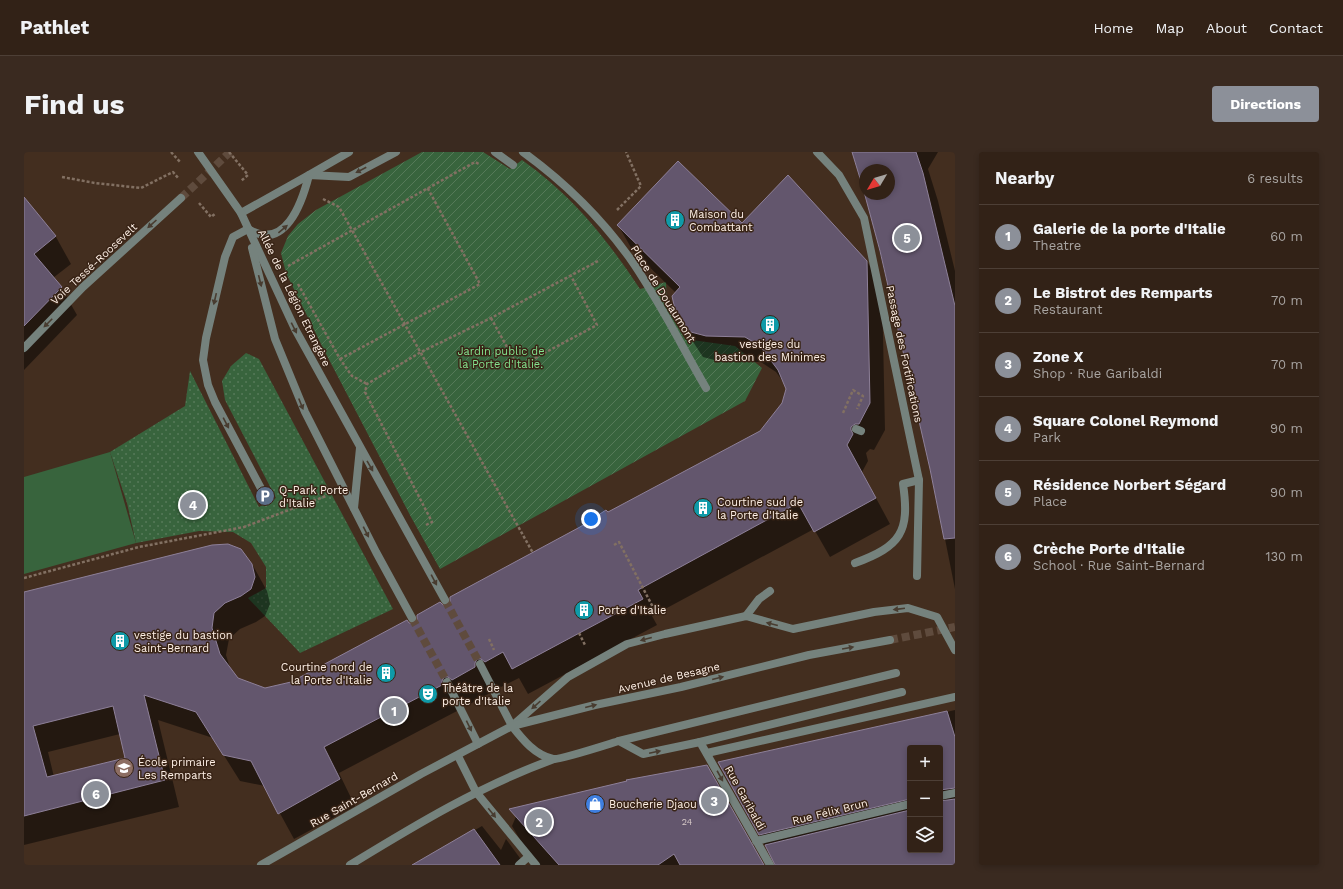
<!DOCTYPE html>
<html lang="en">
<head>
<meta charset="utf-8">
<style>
	:root { --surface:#322217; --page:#3a2a20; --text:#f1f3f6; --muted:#a8a4a1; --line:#4d3f36; --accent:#8c9099 }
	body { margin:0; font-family:"Work Sans",sans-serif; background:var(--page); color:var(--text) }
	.controls { position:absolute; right:12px; bottom:12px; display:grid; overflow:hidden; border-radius:4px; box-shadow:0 2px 6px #0003 }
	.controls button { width:36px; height:36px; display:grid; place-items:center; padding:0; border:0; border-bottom:1px solid var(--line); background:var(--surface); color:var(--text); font:20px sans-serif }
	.compass { position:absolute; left:835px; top:12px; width:36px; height:36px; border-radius:50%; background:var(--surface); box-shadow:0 2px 6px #0003; rotate:232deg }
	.you { position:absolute; left:567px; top:367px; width:14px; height:14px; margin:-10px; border:3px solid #fff; border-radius:50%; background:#1a73e8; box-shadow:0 0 0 6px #1a73e833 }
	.badge { display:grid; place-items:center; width:26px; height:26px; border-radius:50%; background:var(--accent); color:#fff; font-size:13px; font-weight:700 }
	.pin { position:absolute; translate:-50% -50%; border:2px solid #fff; box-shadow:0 1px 4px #0006 }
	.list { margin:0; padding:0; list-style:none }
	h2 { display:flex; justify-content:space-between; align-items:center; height:52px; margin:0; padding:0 16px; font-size:17px }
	h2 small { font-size:13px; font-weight:400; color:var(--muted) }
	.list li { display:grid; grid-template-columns:26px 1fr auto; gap:12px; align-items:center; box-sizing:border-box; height:64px; padding:0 16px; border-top:1px solid var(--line) }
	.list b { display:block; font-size:15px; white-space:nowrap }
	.list p { margin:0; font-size:13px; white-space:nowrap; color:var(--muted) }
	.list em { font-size:13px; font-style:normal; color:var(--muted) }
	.icon { flex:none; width:22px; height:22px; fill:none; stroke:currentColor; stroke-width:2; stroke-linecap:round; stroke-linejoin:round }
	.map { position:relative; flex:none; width:931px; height:713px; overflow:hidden; border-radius:4px }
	header { display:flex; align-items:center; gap:24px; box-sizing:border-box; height:56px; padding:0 20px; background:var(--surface); border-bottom:1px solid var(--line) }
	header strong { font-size:19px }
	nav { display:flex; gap:22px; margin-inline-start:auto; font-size:14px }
	.intro { display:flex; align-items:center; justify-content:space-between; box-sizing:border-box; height:96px; padding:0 24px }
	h1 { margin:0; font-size:28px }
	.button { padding:10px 18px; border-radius:4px; background:var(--accent); color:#fff; font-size:14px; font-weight:700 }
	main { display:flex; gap:24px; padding:0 24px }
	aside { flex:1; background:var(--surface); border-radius:4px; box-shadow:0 2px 6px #0003 }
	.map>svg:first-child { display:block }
</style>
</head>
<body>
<header>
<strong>Pathlet</strong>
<nav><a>Home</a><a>Map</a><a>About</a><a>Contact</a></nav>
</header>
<div class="intro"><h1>Find us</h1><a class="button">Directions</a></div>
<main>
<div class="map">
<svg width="931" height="713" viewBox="0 0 931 713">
	<defs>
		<pattern id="grass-dots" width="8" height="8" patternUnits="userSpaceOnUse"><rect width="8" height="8" fill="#38643d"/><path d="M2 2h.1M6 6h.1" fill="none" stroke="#567a59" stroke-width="1.8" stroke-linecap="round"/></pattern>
		<pattern id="garden-furrows" width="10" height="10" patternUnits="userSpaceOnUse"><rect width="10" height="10" fill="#38643d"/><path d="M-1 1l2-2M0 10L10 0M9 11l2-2" fill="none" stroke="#567a59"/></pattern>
	</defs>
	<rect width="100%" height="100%" fill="#432e1f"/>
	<path fill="url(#grass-dots)" d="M 222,201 L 235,207 L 369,457 L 276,501 L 224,446 L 242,436 L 242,415 L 227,391 L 209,380 L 175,379 L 112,391 L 103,351 L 86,300 L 161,254 L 166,219 L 235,355 L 252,346 L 201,248 L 198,229 L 207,214 Z"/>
	<path fill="url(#garden-furrows)" d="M 398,0 L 459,0 L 486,17 L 498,8 C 550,45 582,86 616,137 L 642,130 L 643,157 L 661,187 L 711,194 L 738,216 L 721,249 L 416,417 L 387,365 L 299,196 L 262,121 L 257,101 L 264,84 L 274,72 L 292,58 Z"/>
	<path fill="#38643d" d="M 86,300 L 112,391 L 0,422 L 0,325 Z"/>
	<g fill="#0007" fill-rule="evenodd">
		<path d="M 829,0 L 914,0 L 904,17 L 914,49 L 931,119 L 931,437 L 907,317 L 842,42 L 865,42 L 865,18 L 841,18 L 841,38 Z"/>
		<path d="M 0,47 L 32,85 L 47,112 L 29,126 L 37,135 L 53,163 L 0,218 Z"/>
		<path d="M 594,73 L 718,73 L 843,109 L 858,136 L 861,278 L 850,298 L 846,297 L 842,301 L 844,309 L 838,320 L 866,372 L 806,405 L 790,377 L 628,464 L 633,473 L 504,542 L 495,526 L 477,535 L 472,532 L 468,533 L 465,538 L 466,541 L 444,553 L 439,550 L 435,551 L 432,556 L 433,559 L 315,621 L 331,654 L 270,687 L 241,634 L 216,629 L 189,586 L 134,568 L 155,655 L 0,693 L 0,441 L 228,412 L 243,439 L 246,452 L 241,464 L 232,470 L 216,477 L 205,487 L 202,503 L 207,519 L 214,527 L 241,537 L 268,531 L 385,472 L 391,472 L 418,454 L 424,454 L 583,362 L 736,279 L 758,252 L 763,237 L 760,231 L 752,220 L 737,210 L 698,210 L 679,205 L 654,167 L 652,141 L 609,99 ZM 96,582 L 102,607 L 30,625 L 24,600 Z"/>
		<path d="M 931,558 L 931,713 L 752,713 L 695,611 ZM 886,596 L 916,596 L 916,698 L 886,698 Z"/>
		<path d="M 496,655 L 739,713 L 515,713 L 501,696 L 488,674 Z"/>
		<path d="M 458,674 L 477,698 L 482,687 L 501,713 L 390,713 Z"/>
	</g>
	<g fill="#63566d" stroke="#8e8099" fill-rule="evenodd">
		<path d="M 828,0 L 892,0 L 899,21 L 931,154 L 931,386 L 920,387 L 906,317 L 856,99 L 839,36 ZM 841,18 L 865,18 L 865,42 L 841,42 Z"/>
		<path d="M 654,9 L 718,71 L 764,23 L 843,109 L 846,251 L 835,272 L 831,272 L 827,275 L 827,278 L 829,282 L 823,293 L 852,346 L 790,380 L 774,351 L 614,438 L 619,447 L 488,517 L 479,500 L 461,510 L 457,507 L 453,507 L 451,511 L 451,515 L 428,528 L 424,525 L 420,525 L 418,529 L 418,533 L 300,595 L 316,627 L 254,662 L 227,609 L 199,603 L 172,560 L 120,543 L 141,628 L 0,664 L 0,440 L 188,393 L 204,392 L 217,397 L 228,412 L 231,425 L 227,437 L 217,444 L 201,451 L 190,461 L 188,476 L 196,502 L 214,526 L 241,536 L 267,530 L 383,468 L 385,471 L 390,471 L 393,469 L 393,463 L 416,450 L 419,453 L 423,453 L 426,450 L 426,445 L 556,375 L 582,358 L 584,360 L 736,279 L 758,251 L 762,237 L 754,218 L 736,194 L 721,185 L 682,184 L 663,179 L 653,167 L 648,144 L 656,135 L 593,73 ZM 89,554 L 101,606 L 23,625 L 9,574 Z"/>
		<path d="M 0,45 L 32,84 L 10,102 L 38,135 L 0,174 Z"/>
		<path d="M 923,559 L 931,585 L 931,636 L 916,638 L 916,596 L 886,596 L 886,647 L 735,683 L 694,610 Z"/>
		<path d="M 683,613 L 740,713 L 656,713 L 650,702 L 634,713 L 535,713 L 485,657 L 603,629 L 602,628 Z"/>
		<path d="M 931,647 L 931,713 L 751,713 L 741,693 L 886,658 L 886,698 L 916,698 L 916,649 Z"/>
		<path d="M 450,677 L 476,713 L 388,713 Z"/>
	</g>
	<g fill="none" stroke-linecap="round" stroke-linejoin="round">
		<g stroke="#5f4b3d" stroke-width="8" stroke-dasharray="8 4" stroke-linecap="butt">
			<path d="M 157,46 L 206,0"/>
			<path d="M 421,448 L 456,512"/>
			<path d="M 388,466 L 423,530"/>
			<path d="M 866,488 L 931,475"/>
		</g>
		<g stroke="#827062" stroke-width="2.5" stroke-dasharray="3 2" stroke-linecap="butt">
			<path d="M 147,0 L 156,10"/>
			<path d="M 205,0 L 224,23 L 217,29"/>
			<path d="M 38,25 L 71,31 L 117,36 L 149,20 L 155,27"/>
			<path d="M 299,47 L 315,55 L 509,401"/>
			<path d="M 175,51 L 187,65 L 192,61"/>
			<path d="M 593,58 L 617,34 L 602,0"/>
			<path d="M 264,114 L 451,10 L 455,12"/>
			<path d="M 274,132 L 316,207 L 328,224 L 343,232"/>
			<path d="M 467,166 L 494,215 L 573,173 L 547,124"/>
			<path d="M 316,207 L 456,132 L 403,35"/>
			<path d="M 819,261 L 829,238 L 839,244 L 833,257"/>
			<path d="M 402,373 L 408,370 L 341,240 L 343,232 L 397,200 L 467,166 L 576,108"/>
			<path d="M 590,393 L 595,390 L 633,463"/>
			<path d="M 0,426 L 115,395 L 220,375 L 302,344"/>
			<path d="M 555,481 L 561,493"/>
			<path d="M 465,487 L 470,498"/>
		</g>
		<g stroke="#75827d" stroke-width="8">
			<path d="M 471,0 L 489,13"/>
			<path d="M 499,0 C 539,29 576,65 605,105 C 634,146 657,193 682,236"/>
			<path d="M 793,0 L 815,23 L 840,66 L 895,328 L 893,424"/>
			<path d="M 217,61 L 285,23 L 325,25 L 372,0"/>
			<path d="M 241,344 L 191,250 L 184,233 L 179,208 L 182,186 L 201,105 L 209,85 L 224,77 C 261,100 278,51 285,23 L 325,0"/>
			<path d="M 330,356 L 336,296"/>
			<path d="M 722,464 L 735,447 L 746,439"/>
			<path d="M 595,589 L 872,521"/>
			<path d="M 676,590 L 878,540"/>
			<path d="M 326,713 C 393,672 456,634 530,607"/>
		</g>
		<g stroke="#75827d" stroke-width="8">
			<path d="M 832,277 L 837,279"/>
			<path d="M 831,411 C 877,394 886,380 879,332 L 895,328"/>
			<path d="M 683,601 L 931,545"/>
			<path d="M 495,713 L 504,705"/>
		</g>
		<g stroke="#75827d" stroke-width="8">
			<path d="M 434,604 L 452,640 L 512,713"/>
			<path d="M 916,644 L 931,641"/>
			<path d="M 732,689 L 886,652"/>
			<path d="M 746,713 L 676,590 L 619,602 L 595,589 C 585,592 536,608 529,607 C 511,603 499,588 488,574 L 544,525 L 603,492 L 641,482 L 722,464 L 769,477 L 850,460 L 884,456 L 913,465 L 931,498"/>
		</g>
		<g stroke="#75827d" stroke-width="8">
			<path d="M 174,0 L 217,61 L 271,177 L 421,448"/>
			<path d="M 228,96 L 251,187 L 281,260 L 352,400 L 388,466"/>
			<path d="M 0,196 L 59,135 L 157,46"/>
			<path d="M 456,512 L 488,574"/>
			<path d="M 423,530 L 454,592"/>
			<path d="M 237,713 L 397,622 L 488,574 L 571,553 L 657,535 L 785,503 L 866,488"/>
		</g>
	</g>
	<defs><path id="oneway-solid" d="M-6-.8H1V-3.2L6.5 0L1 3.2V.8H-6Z"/></defs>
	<g fill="#483c30">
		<use href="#oneway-solid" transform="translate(337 18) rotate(152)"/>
		<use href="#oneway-solid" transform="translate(128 72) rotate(138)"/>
		<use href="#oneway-solid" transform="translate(259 77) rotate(-40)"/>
		<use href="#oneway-solid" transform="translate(236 129) rotate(76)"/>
		<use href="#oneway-solid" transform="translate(191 147) rotate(103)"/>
		<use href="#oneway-solid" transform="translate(24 171) rotate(135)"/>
		<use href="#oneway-solid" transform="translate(270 176) rotate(63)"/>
		<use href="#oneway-solid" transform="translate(277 252) rotate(68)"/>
		<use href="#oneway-solid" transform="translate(202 271) rotate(62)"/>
		<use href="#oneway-solid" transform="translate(346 314) rotate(60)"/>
		<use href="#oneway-solid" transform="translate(342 380) rotate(63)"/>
		<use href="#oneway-solid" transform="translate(410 428) rotate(62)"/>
		<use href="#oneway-solid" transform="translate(875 457) rotate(173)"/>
		<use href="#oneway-solid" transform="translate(748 472) rotate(-166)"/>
		<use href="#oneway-solid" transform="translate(622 487) rotate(165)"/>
		<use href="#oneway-solid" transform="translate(824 496) rotate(-10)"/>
		<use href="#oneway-solid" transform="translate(694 526) rotate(-14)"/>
		<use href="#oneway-solid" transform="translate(512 553) rotate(138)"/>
		<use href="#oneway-solid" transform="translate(567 554) rotate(-14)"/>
		<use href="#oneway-solid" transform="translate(445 574) rotate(64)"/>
		<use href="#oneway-solid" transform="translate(631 600) rotate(-12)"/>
		<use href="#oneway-solid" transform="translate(696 624) rotate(61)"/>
		<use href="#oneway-solid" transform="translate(468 661) rotate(51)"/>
	</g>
	<defs>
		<symbol id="building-disc" viewBox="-11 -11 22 22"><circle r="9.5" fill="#0f9aa8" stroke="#392416"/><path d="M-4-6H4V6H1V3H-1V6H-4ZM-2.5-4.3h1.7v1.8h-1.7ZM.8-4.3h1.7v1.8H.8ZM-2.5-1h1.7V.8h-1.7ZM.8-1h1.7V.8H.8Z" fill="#fff"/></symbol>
		<symbol id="parking-disc" viewBox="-11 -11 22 22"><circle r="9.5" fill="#5c6f8a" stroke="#392416"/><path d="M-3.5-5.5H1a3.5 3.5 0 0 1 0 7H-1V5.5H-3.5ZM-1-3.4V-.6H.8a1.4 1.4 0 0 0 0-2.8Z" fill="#fff"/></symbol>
		<symbol id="theatre-disc" viewBox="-11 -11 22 22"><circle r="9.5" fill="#0f9aa8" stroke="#392416"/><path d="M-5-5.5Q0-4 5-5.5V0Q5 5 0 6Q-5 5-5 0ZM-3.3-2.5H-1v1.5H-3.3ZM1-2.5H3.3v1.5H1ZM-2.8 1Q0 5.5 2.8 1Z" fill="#fff"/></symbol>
		<symbol id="school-disc" viewBox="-11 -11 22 22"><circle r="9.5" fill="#8d6e63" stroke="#392416"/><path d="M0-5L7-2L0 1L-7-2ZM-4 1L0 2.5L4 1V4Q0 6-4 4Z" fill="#fff"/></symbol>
		<symbol id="shop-disc" viewBox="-11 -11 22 22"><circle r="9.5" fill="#3f7fe0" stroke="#392416"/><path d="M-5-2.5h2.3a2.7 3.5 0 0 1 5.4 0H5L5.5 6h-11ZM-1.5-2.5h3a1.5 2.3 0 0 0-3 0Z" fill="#fff"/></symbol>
	</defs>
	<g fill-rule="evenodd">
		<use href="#building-disc" x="640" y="57" width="22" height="22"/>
		<use href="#building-disc" x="735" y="162" width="22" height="22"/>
		<use href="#parking-disc" x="230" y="333" width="22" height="22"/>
		<use href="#building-disc" x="668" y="345" width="22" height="22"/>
		<use href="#building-disc" x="549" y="447" width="22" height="22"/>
		<use href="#building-disc" x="85" y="478" width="22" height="22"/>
		<use href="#building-disc" x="351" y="510" width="22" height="22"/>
		<use href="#theatre-disc" x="393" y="531" width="22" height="22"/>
		<use href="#school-disc" x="89" y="605" width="22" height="22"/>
		<use href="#shop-disc" x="560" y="641" width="22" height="22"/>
	</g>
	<g text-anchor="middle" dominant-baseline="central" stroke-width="3" stroke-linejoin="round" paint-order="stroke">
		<g font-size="9" fill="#d7cac8">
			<text x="663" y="670">24</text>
		</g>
		<g font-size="11" fill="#fef0e6" stroke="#392416" text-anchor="start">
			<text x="665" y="62">Maison du<tspan x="665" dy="13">Combattant</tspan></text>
			<text x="746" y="192" text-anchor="middle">vestiges du<tspan x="746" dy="13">bastion des Minimes</tspan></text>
			<text x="255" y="338">Q-Park Porte<tspan x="255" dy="13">d'Italie</tspan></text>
			<text x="693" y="350">Courtine sud de<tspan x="693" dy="13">la Porte d'Italie</tspan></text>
			<text x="574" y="458">Porte d'Italie</text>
			<text x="110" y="483">vestige du bastion<tspan x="110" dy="13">Saint-Bernard</tspan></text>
			<text x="348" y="515" text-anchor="end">Courtine nord de<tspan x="348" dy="13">la Porte d'Italie</tspan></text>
			<text x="418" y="536">Théâtre de la<tspan x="418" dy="13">porte d'Italie</tspan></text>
			<text x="114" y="610">École primaire<tspan x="114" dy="13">Les Remparts</tspan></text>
			<text x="585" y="652">Boucherie Djaou</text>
		</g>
		<g font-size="11" fill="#fef0e6" stroke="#392416">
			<text transform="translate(70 112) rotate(-43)">Voie Tessé-Roosevelt</text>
			<text transform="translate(639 142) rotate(58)">Place de Douaumont</text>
			<text transform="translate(270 146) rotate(64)">Allée de la Légion Etrangère</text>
			<text transform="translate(880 202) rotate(78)">Passage des Fortifications</text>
			<text transform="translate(645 526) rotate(-13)">Avenue de Besagne</text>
			<text transform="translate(721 646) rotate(61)">Rue Garibaldi</text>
			<text transform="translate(330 648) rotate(-30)">Rue Saint-Bernard</text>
			<text transform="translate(806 660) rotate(-14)">Rue Félix Brun</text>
		</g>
		<g font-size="11" fill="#83e48f" stroke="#392416">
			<text x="477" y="199">Jardin public de<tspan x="477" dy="13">la Porte d'Italie.</tspan></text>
		</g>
	</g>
</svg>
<div class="controls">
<button>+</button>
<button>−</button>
<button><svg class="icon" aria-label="layers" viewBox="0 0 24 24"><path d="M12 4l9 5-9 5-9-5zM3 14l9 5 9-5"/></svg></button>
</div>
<svg class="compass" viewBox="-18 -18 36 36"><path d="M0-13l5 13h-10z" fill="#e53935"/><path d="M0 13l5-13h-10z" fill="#a8a4a1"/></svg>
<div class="you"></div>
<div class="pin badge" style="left:370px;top:559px">1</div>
<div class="pin badge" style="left:515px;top:670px">2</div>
<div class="pin badge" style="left:690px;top:649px">3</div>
<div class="pin badge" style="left:169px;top:353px">4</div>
<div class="pin badge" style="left:883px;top:86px">5</div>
<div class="pin badge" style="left:72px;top:642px">6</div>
</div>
<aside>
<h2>Nearby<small>6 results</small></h2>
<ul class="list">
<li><span class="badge">1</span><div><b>Galerie de la porte d'Italie</b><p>Theatre</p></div><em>60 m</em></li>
<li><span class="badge">2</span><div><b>Le Bistrot des Remparts</b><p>Restaurant</p></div><em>70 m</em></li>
<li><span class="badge">3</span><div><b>Zone X</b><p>Shop · Rue Garibaldi</p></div><em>70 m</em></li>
<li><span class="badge">4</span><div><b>Square Colonel Reymond</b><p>Park</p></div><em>90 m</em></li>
<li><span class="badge">5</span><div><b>Résidence Norbert Ségard</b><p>Place</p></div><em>90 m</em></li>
<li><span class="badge">6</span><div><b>Crèche Porte d'Italie</b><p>School · Rue Saint-Bernard</p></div><em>130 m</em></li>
</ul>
</aside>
</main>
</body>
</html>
